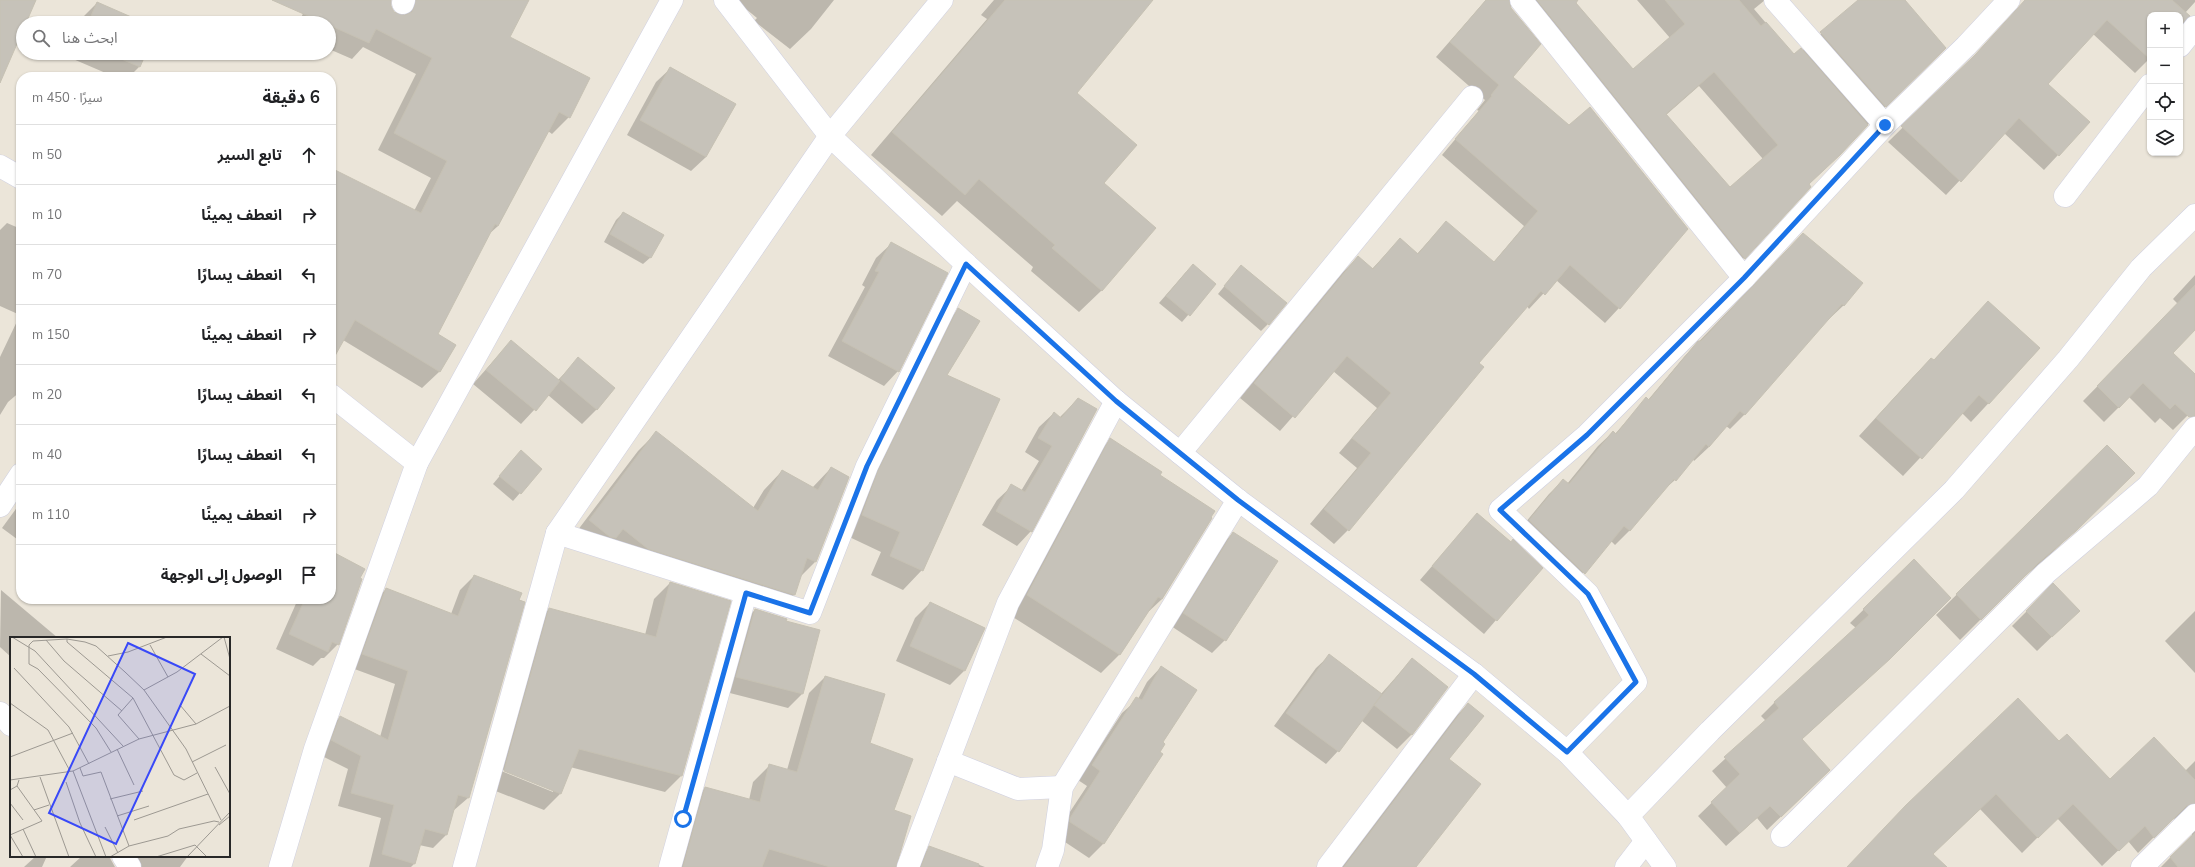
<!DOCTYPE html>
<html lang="ar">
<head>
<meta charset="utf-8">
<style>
	:root { --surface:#fff; --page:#f6f6f6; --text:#202124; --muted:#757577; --line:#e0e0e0 }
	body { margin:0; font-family:"Nunito Sans","Noto Sans Arabic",sans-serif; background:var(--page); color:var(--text); direction:rtl }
	.controls { position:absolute; right:12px; top:12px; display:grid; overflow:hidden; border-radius:8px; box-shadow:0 1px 3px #0004 }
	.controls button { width:36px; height:36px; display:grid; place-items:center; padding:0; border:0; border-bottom:1px solid var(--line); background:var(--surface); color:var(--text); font:20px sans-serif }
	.stop { position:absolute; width:12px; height:12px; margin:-9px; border:3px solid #1a73e8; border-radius:50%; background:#fff }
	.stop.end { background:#1a73e8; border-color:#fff; box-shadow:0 1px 4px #0008 }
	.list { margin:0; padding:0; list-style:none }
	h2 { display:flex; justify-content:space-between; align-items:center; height:52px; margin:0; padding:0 16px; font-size:17px }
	h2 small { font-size:13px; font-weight:400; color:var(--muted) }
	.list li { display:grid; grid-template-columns:26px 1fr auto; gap:12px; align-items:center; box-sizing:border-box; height:60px; padding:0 16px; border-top:1px solid var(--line) }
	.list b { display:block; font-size:15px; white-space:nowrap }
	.list em { font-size:13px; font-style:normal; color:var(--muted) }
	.icon { flex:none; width:22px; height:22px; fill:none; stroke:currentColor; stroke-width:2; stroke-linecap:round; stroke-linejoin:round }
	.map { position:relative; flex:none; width:2195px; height:867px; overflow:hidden; direction:ltr }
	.search { position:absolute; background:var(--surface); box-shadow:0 1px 3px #0004; left:16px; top:16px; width:320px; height:44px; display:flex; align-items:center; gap:10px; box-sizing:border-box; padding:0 14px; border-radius:22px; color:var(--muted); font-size:15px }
	.panel { position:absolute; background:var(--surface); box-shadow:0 1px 3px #0004; left:16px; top:72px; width:320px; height:532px; border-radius:16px; direction:rtl }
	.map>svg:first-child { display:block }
</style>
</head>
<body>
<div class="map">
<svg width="2195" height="867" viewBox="0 0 2195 867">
	<rect width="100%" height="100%" fill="#ebe5d9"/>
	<g fill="#0003" fill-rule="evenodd">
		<path d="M 315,0 L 390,0 L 390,5 L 393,12 L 404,16 L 413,0 L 528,0 L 508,37 L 569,117 L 552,134 L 548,131 L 498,226 L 488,235 L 437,334 L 455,345 L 439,372 L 422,388 L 343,340 L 331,361 L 331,169 L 414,211 L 431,178 L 378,150 L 416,74 L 363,47 L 352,59 L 329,49 L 329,23 L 299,23 L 304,11 Z"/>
		<path d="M 735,0 L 834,0 L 811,29 L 790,49 L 754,21 L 757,18 Z"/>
		<path d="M 994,0 L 1151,0 L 1075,93 L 1103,183 L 1155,228 L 1101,291 L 1079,312 L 1031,271 L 1033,267 L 957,201 L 942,216 L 871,155 L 987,19 L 981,15 Z"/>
		<path d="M 1486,0 L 1573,0 L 1633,71 L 1670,38 L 1637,0 L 1765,0 L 1754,9 L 1794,56 L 1802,51 L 1859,0 L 1904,0 L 1924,68 L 1808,185 L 1810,187 L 1730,273 L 1516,7 L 1509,2 L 1512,77 L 1619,308 L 1605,323 L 1556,280 L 1529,309 L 1527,306 L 1478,363 L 1348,530 L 1334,544 L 1310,524 L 1357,468 L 1339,453 L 1377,408 L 1333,371 L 1280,431 L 1240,398 L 1343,272 L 1358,257 L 1372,269 L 1400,239 L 1417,254 L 1446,222 L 1493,263 L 1524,226 L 1442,155 L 1479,111 L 1477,110 L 1485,100 L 1436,57 ZM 1699,86 L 1763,159 L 1730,188 L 1666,115 Z"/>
		<path d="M 2026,0 L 2195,0 L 2195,2 L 2185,13 L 2180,25 L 2180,15 L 2150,15 L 2150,58 L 2135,73 L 2093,34 L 2046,84 L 2058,155 L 2044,170 L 2004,133 L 1946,195 L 1888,142 L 1964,67 Z"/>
		<path d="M 97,3 L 143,23 L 80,23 L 82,18 Z"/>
		<path d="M 68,53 L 145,53 L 139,67 L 129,77 L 115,77 L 66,56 Z"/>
		<path d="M 671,68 L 706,157 L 691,171 L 627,135 L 656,82 Z"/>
		<path d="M 623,213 L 651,257 L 643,264 L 604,242 L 616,220 Z"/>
		<path d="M 7,223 L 21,229 L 21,391 L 8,402 L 0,415 L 0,357 L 20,315 L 0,306 L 0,230 Z"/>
		<path d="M 891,244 L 898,371 L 884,386 L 828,356 L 865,287 L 862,285 L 876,258 Z"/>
		<path d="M 1789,248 L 1844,305 L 1829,319 L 1828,318 L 1744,415 L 1730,429 L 1726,426 L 1709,447 L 1694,461 L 1693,459 L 1675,480 L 1660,493 L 1630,530 L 1615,545 L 1611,541 L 1570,587 L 1515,535 L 1549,494 L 1563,480 L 1567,484 L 1598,446 L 1613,432 L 1615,434 L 1646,399 L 1648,400 L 1684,357 Z"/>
		<path d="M 1241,266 L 1268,324 L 1261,331 L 1218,294 Z"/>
		<path d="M 1186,272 L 1215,284 L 1182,322 L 1159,303 Z"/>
		<path d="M 2195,275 L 2195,329 L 2172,353 L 2195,376 L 2195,408 L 2173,430 L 2160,418 L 2155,423 L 2129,397 L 2104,422 L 2083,401 L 2178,304 L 2173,299 Z"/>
		<path d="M 1988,302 L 2039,349 L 1971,422 L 1962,413 L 1903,476 L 1859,436 L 1913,377 L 1931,359 L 1933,361 Z"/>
		<path d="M 958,310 L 946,376 L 922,570 L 903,590 L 871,575 L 881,552 L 843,534 L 939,329 Z"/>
		<path d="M 511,341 L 558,380 L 579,359 L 597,409 L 582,424 L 548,395 L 521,424 L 473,384 Z"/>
		<path d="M 1078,399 L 1031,531 L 1017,546 L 982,525 L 997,500 L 1012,486 L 1021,491 L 1039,461 L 1025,452 L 1039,427 L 1054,413 L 1059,418 Z"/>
		<path d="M 656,433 L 753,508 L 764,490 L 782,471 L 812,488 L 831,468 L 848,477 L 815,562 L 800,577 L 794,595 L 775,613 L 571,539 L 638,451 Z"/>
		<path d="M 1111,439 L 1211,518 L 1162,599 L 1145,615 L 1120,654 L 1101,673 L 1008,614 L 1092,458 Z"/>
		<path d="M 2107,446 L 2133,473 L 2054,551 L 2015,585 L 1960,640 L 1936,615 Z"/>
		<path d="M 514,459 L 520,493 L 513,501 L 493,484 Z"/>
		<path d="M 21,502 L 21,542 L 2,528 Z"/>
		<path d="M 1477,514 L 1541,568 L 1484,634 L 1420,580 Z"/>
		<path d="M 1233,533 L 1276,561 L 1225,640 L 1212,653 L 1171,626 L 1221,545 Z"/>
		<path d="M 331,552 L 358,579 L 338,644 L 324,658 L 321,658 L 313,666 L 276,649 L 298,599 L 331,599 Z"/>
		<path d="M 1914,560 L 1875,672 L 1801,740 L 1816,783 L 1767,830 L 1757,818 L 1726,846 L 1698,816 L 1727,788 L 1712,771 L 1766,721 L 1761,716 L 1774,703 L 1856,628 L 1850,623 Z"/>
		<path d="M 474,576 L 524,602 L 468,798 L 453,811 L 446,835 L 433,848 L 419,845 L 415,863 L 411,867 L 369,867 L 381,818 L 338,806 L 348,769 L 318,754 L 327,730 L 340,717 L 380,737 L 395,684 L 349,667 L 372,603 L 386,589 L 451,614 L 460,590 Z"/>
		<path d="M 670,583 L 681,776 L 665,792 L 570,767 L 560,794 L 544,810 L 488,788 L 533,626 L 549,609 L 645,635 L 654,599 ZM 499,768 L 553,790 L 553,792 L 499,770 Z"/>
		<path d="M 2053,585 L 2064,625 L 2037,651 L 2012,626 Z"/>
		<path d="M 1,590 L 58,638 L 11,638 L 11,657 L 0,647 Z"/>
		<path d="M 96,599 L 108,599 L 103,604 Z"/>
		<path d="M 930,603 L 984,628 L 964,671 L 950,685 L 896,661 L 915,618 Z"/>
		<path d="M 755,610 L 785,622 L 819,631 L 802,694 L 788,708 L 722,691 L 740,624 Z"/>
		<path d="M 2195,611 L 2195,673 L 2165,641 Z"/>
		<path d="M 1329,656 L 1381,694 L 1412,659 L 1412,734 L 1397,749 L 1362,721 L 1338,751 L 1326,764 L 1274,726 L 1316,668 Z"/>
		<path d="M 1161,667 L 1161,743 L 1158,752 L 1161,754 L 1103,844 L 1089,858 L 1056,836 L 1056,833 L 1087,786 L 1078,780 L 1122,713 L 1138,699 L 1147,682 Z"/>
		<path d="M 825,677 L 869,744 L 893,810 L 895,867 L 672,867 L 689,804 L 705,788 L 749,800 L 753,782 L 769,766 L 787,770 L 809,693 Z"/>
		<path d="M 1468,704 L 1448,759 L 1415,867 L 1341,867 L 1450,722 Z"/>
		<path d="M 2059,743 L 2110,781 L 2185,771 L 2195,761 L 2195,867 L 2161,867 L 2192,835 L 2192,827 L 2183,818 L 2176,818 L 2170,821 L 2138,853 L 2128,841 L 2102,866 L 2057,818 L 2022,853 L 1980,809 L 1932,854 L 1946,867 L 1848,867 Z"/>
		<path d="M 930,847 L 985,867 L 912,867 Z"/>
		<path d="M 36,856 L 47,856 L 42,867 L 24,867 Z"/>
		<path d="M 82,856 L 188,856 L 180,867 L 123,867 L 115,857 L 110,858 L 115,867 L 70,867 Z"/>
	</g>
	<g fill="#c6c2b9" stroke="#c6c1b3" fill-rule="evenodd">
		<path d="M 0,0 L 36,0 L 26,23 L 23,23 L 23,30 L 0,83 Z"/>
		<path d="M 272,0 L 391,0 L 391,6 L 394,12 L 405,15 L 412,12 L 416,0 L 529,0 L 510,37 L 590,78 L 570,118 L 559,112 L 498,226 L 495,224 L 438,334 L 456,345 L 440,372 L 355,320 L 331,363 L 331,168 L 421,213 L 447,161 L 394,133 L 432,58 L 376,29 L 369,43 L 329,25 L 329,23 L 324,23 Z"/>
		<path d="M 1005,0 L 1153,0 L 1077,93 L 1137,145 L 1104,183 L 1156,228 L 1102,291 L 1052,248 L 1055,245 L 979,179 L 965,195 L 892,132 Z"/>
		<path d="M 1486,0 L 1509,0 L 1511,8 L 1541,44 L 1513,77 L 1569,125 L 1590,107 L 1688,229 L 1620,309 L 1570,265 L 1545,295 L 1541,291 L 1479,363 L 1484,367 L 1349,531 L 1324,509 L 1371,453 L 1352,438 L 1391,393 L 1347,356 L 1295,418 L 1254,383 L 1358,256 L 1373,269 L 1400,238 L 1418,254 L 1446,221 L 1494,262 L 1538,211 L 1455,139 L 1492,96 L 1491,95 L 1499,85 L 1450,42 Z"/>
		<path d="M 1537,0 L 1578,0 L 1576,3 L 1633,69 L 1685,24 L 1665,0 L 1739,0 L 1761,26 L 1766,22 L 1794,54 L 1801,48 L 1868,125 L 1840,155 L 1809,184 L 1811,187 L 1745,259 ZM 1714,72 L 1778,145 L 1730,187 L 1666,114 Z"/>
		<path d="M 1858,0 L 1905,0 L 1946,48 L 1886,107 L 1820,32 Z"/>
		<path d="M 2025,0 L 2172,0 L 2190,16 L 2180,26 L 2180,15 L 2150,15 L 2150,59 L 2107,20 L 2048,84 L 2090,122 L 2059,156 L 2019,118 L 1961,182 L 1901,126 L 1975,55 Z"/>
		<path d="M 97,2 L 145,23 L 88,23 Z"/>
		<path d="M 107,53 L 146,53 L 140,67 Z"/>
		<path d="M 670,67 L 736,104 L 706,157 L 640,120 Z"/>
		<path d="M 623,212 L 664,235 L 651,258 L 610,234 Z"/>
		<path d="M 1803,233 L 1863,283 L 1844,306 L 1842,304 L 1745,415 L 1740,411 L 1709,447 L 1706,444 L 1676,481 L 1674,479 L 1630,531 L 1624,526 L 1585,574 L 1529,520 L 1563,479 L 1569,484 L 1613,431 L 1616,434 L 1646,397 L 1649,400 L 1698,341 L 1701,341 Z"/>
		<path d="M 891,242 L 948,273 L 899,372 L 842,341 L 879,272 L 875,271 Z"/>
		<path d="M 1193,264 L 1216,284 L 1190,316 L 1166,296 Z"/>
		<path d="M 1241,265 L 1287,303 L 1269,325 L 1224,286 Z"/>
		<path d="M 2195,285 L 2195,330 L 2173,353 L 2195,374 L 2195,416 L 2189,417 L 2175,404 L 2170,409 L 2143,383 L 2119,408 L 2097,386 Z"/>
		<path d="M 1988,301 L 2040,348 L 1989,404 L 1979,395 L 1922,459 L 1876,418 L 1931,358 L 1934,360 Z"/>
		<path d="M 958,308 L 980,321 L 947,375 L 1000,399 L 923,571 L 890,556 L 900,532 L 862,515 L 878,471 Z"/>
		<path d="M 511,340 L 560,381 L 536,411 L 486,370 Z"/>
		<path d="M 578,357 L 615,388 L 597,410 L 560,379 Z"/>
		<path d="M 1078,398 L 1097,409 L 1032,532 L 996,511 L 1011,484 L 1025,492 L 1052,446 L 1038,438 L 1054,412 L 1061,418 Z"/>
		<path d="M 656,431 L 758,511 L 782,470 L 818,490 L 831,467 L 849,477 L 816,562 L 807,558 L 795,595 L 648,549 L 623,529 L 616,538 L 610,537 L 589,520 Z"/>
		<path d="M 1110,438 L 1162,472 L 1160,475 L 1215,511 L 1211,517 L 1212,518 L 1162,599 L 1158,597 L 1120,655 L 1027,595 Z"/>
		<path d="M 2107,445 L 2135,473 L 2076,531 L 2037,564 L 1981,620 L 1956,594 Z"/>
		<path d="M 521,450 L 542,469 L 521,494 L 499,476 Z"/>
		<path d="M 1477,513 L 1511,542 L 1513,539 L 1543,568 L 1497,621 L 1432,566 Z"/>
		<path d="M 1233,532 L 1278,561 L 1226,641 L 1183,613 Z"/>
		<path d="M 331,551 L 365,569 L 360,578 L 362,579 L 339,645 L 332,642 L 328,652 L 289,634 L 305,599 L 331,599 Z"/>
		<path d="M 1914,559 L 1951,598 L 1890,659 L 1802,739 L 1830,770 L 1781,817 L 1770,806 L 1740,833 L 1711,802 L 1740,774 L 1724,757 L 1779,708 L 1774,702 L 1869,615 L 1863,609 Z"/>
		<path d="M 474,575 L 522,593 L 519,600 L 525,602 L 469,798 L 458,795 L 447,835 L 425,829 L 415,864 L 382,854 L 394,805 L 351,793 L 361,756 L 331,740 L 340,716 L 388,740 L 408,671 L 362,654 L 386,588 L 458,616 Z"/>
		<path d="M 670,582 L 731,601 L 682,776 L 579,749 L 561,794 L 504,771 L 549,608 L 656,637 Z"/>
		<path d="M 2053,583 L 2080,611 L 2052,637 L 2026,611 Z"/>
		<path d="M 930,602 L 985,628 L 965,671 L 910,646 Z"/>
		<path d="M 755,609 L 787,619 L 786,621 L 820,630 L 803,694 L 736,677 Z"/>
		<path d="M 1329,654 L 1382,694 L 1339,752 L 1286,713 Z"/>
		<path d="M 1412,658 L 1448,687 L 1412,735 L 1374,705 Z"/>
		<path d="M 1161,666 L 1197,690 L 1163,742 L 1165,744 L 1160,752 L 1163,754 L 1104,844 L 1070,822 L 1070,818 L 1100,771 L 1092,765 L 1136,697 L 1142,700 Z"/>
		<path d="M 825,676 L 885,694 L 870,743 L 913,759 L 894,810 L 911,816 L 896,867 L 830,867 L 769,849 L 762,867 L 683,867 L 705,787 L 760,802 L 769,764 L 797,772 Z"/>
		<path d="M 2018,698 L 2059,741 L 2067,734 L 2110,779 L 2154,737 L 2195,780 L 2195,803 L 2186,806 L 2154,838 L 2145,826 L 2119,851 L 2073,804 L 2038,838 L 1996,794 L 1933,854 L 1947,867 L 1847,867 L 1906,805 Z"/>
		<path d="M 1468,703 L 1484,716 L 1449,759 L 1481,784 L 1416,867 L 1344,867 Z"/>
		<path d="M 2195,833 L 2195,867 L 2178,867 L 2170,857 Z"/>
		<path d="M 929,846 L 979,864 L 978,867 L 921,867 Z"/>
	</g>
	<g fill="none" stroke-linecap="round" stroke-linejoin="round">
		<defs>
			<g id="minor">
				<path d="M 725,0 L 830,136 L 966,264 L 1116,401 L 1180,453 L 1238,500 L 1474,674 L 1567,752 L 1628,816 L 1665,867"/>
				<path d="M 1521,0 L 1744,278"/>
				<path d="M 1775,0 L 1885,125"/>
				<path d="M 403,3 L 404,0"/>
				<path d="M 2180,46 L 2195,27"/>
				<path d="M 0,166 L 21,178"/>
				<path d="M 2065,196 L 2150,85"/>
				<path d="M 331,395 L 417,463"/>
				<path d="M 1180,453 L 1472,97"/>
				<path d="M 0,506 L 21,474"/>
				<path d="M 557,533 L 810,613 L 867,466 L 966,264"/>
				<path d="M 0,713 L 11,725"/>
				<path d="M 1567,752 L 1636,682 L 1588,594 L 1500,510 L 1587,435 L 1744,278 L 1885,125 L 1966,46 L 2009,0"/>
				<path d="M 948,761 L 1018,789 L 1062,787"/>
				<path d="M 1628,816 L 1710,731 L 1954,490 L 2068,359 L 2141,268 L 2195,215"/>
				<path d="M 1782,836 L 2046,573 L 2148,486 L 2195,428"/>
				<path d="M 123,856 L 130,867"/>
				<path d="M 280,867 L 315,749 L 417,463 L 672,0"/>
				<path d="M 464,867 L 557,533 L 830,136 L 942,0"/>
				<path d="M 670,867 L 746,593"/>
				<path d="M 908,867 L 1008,603 L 1116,401"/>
				<path d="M 1047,867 L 1053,850 L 1062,787 L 1238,500"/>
				<path d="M 1328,867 L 1474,674"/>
				<path d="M 1626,867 L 1646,841"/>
				<path d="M 2142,867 L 2195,815"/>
			</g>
		</defs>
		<use href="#minor" stroke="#cfd0e1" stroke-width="23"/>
		<use href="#minor" stroke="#fff" stroke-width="22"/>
	</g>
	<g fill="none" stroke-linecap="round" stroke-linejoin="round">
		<path stroke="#1a73e8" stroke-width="5" d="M 683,819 L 746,593 L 810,613 L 867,466 L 966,264 L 1116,401 L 1180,453 L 1238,500 L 1474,674 L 1567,752 L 1636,682 L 1588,594 L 1500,510 L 1587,435 L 1744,278 L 1885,125"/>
	</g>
	<g transform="translate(10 637)">
		<rect width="220" height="220" fill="#ebe5d9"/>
		<path fill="none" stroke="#9d9992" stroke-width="1" d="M 2,0 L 25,14 L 113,109M 214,0 L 220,22M 57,2 L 57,5 L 123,61 L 164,138 L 174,143 L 187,136M 36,3 L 54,24 L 112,74M 140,8 L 158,40M 191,17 L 220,39M 98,19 L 118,15 L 157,0M 4,31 L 59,90 L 79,127M 134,53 L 167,35 L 213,0M 123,61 L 108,78 L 129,102M 0,66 L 38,93 L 60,134M 170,68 L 186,87M 107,112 L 124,148M 101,115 L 86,91 L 28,32 L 19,27 L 19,8 L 23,4 L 57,2 L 75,5 L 86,9 L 115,35 L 134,53 L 176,112 L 211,183M 0,120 L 63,96M 182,125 L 216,108M 205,130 L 220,157M 70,131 L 73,139 L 91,135 L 119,209M 63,134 L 96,220M 30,140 L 59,220M 0,143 L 63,134 L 129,102 L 186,87 L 220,69M 56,145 L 70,186 L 86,220M 0,153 L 7,149 L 9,143M 100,162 L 133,154M 0,166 L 13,183M 24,173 L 39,168M 107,179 L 139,169M 124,183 L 198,157M 209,188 L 220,179M 95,190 L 108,216M 13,192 L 26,220M 0,198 L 32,184 L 7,149M 0,198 L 13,220M 100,220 L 119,209 L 158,199 L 169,192 L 204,184 L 209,185M 146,220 L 185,208 L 197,220M 177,220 L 220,175"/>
		<path fill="#3949f8" fill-opacity="0.15" stroke="#3949f8" stroke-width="2" d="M 118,6 L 185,37 L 106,207 L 39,176 Z"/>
		<rect width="220" height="220" fill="none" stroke="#282828" stroke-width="2"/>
	</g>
</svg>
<div class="controls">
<button>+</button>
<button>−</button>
<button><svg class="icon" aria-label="locate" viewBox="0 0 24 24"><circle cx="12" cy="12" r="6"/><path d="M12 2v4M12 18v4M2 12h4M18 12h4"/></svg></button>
<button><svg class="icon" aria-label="layers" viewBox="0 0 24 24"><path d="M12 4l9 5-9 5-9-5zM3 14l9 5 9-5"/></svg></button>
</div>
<div class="stop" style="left:683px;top:819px"></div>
<div class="stop end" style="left:1885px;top:125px"></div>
<div class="search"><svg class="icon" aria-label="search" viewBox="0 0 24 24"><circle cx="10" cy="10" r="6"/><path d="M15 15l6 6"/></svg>ابحث هنا</div>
<section class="panel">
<h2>6 دقيقة<small>سيرًا · 450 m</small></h2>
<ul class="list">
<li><svg class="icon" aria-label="ahead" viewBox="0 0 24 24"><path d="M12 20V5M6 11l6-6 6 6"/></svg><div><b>تابع السير</b></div><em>50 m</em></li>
<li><svg class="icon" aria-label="right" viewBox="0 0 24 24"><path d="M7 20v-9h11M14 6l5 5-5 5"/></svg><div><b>انعطف يمينًا</b></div><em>10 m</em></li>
<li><svg class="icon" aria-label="left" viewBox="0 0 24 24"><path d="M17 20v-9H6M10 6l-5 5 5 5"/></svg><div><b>انعطف يسارًا</b></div><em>70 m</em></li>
<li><svg class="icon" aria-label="right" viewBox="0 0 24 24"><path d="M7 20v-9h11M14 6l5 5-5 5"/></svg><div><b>انعطف يمينًا</b></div><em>150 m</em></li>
<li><svg class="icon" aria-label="left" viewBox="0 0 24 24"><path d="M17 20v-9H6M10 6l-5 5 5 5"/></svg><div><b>انعطف يسارًا</b></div><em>20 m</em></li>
<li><svg class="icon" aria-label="left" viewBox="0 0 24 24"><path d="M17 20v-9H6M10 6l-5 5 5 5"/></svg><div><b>انعطف يسارًا</b></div><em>40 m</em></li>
<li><svg class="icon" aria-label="right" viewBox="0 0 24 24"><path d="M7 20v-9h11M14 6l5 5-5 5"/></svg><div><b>انعطف يمينًا</b></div><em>110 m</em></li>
<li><svg class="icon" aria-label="arrive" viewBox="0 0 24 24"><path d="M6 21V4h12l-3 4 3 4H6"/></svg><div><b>الوصول إلى الوجهة</b></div></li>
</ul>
</section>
</div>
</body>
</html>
